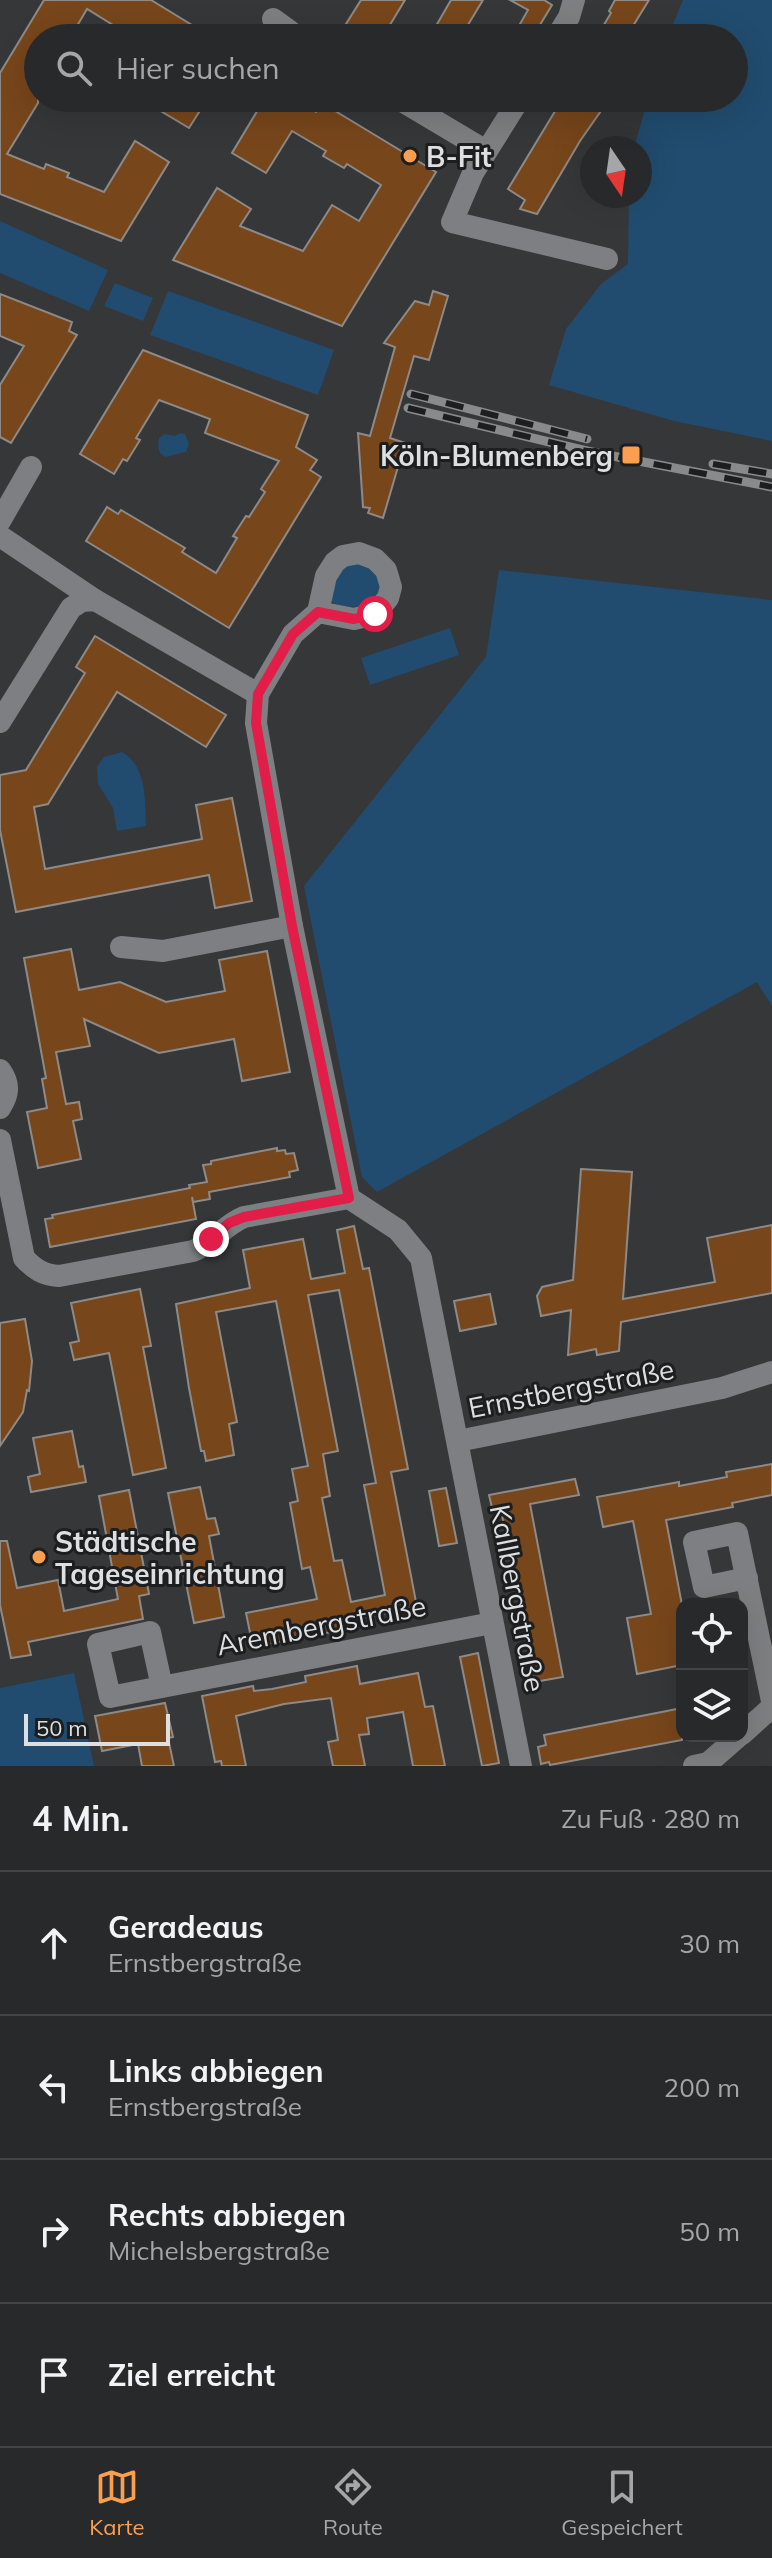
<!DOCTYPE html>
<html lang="de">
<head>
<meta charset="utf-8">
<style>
	:root { --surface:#28292b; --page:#303133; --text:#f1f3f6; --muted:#a5a6a9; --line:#444547; --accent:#fa9f50 }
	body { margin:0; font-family:Mulish,sans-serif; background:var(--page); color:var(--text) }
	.controls { position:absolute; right:24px; bottom:24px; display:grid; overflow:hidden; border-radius:16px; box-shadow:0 8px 32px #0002 }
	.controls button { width:72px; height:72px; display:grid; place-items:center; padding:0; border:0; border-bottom:2px solid var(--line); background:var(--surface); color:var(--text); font:40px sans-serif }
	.compass { position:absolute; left:580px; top:136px; width:72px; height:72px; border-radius:50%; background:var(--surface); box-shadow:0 8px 32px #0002; rotate:167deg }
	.scale { position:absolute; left:24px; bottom:20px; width:146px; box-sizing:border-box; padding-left:8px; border:4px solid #dddfe0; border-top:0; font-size:22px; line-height:28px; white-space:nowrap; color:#dddfe0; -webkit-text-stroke:6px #1d1e1f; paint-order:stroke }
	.stop { position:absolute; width:24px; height:24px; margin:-18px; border:6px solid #e11d48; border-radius:50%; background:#fff }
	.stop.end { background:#e11d48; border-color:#fff; box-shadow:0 2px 8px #0008 }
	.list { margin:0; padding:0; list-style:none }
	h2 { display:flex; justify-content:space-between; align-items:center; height:104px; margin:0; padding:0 32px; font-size:34px }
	h2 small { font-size:26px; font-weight:400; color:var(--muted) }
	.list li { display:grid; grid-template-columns:52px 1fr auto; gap:24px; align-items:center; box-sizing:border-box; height:144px; padding:0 32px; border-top:2px solid var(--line) }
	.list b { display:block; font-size:30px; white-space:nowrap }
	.list p { margin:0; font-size:26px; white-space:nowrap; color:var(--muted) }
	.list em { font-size:26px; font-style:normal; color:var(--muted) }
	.icon { flex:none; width:44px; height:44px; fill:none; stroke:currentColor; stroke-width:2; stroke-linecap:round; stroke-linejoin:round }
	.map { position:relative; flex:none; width:772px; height:1766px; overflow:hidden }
	.search { position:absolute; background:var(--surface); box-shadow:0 8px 32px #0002; left:24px; right:24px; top:24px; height:88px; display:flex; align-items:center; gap:20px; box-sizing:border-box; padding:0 28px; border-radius:44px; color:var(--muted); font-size:30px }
	.sheet { height:680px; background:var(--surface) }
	nav { display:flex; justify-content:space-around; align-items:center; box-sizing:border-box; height:112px; border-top:2px solid var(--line); background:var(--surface); font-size:22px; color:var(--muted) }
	nav a { display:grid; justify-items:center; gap:4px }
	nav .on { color:var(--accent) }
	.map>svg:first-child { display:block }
</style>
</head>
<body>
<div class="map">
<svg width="772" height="1766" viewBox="0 0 772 1766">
	<rect width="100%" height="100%" fill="#353739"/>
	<g fill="#214c6f">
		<path d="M 683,0 L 772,0 L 772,441 L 674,421 L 549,385 L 566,329 L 601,284 L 628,264 L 629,196 L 640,196 L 640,148 L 634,148 L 648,98 L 734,98 L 734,38 L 667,38 Z"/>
		<path d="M 0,221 L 108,270 L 89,311 L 0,273 Z"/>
		<path d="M 115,283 L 153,298 L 143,321 L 104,306 Z"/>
		<path d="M 168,291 L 334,350 L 318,395 L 150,335 Z"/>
		<path d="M 180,433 L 185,434 L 189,444 L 186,452 L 165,457 C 157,452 158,447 159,438 L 164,434 L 175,436 Z"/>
		<path d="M 356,562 C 379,566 390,593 367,604 C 357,609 344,606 334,604 L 330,600 C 333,582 338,569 356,562 Z"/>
		<path d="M 499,570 L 772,600 L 772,1006 L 757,982 L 377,1192 L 362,1177 L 304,886 L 486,657 Z"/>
		<path d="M 450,628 L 459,655 L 370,685 L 361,658 Z"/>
		<path d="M 122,752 C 147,766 145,801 146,826 L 117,831 L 113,808 L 98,784 L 97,767 L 104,757 Z"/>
		<path d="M 74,1673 L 94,1766 L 0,1766 L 0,1688 Z"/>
	</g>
	<g fill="#77461b" stroke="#8d8a87" stroke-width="2" fill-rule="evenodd">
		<path d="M 44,0 L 151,0 L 192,25 L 184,38 L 116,38 L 121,30 L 87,9 L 70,38 L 38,38 L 38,103 L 7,154 L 44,169 L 46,164 L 69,173 L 67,177 L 104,192 L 135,141 L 169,162 L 121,241 L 0,194 L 0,73 Z"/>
		<path d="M 361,0 L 405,0 L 382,38 L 368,38 L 346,24 Z"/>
		<path d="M 451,0 L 483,0 L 460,38 L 429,38 Z"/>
		<path d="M 510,0 L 544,0 L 552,5 L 532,38 L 512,38 L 528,10 Z"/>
		<path d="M 615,0 L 649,0 L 633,26 L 653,38 L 596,38 L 611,13 L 609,11 Z"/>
		<path d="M 139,98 L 208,98 L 189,128 Z"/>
		<path d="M 265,98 L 284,98 L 303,109 L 305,106 L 316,112 L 322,103 L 436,172 L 342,326 L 173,260 L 217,188 L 251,209 L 240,226 L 303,251 L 332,205 L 359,221 L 381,185 L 347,164 L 344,168 L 323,156 L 326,151 L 292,131 L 266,173 L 232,153 Z"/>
		<path d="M 563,98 L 610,98 L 580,141 L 537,214 L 520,209 L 525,200 L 508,189 Z"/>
		<path d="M 433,291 L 448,296 L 429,360 L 414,356 L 390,438 L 405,443 L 383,518 L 368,513 L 370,508 L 363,507 L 358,433 L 370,436 L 379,404 L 395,347 L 384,343 L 415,301 L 429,305 Z"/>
		<path d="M 0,294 L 72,322 L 69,331 L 77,335 L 11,443 L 0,437 L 0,385 L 24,346 L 0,336 Z"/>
		<path d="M 143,350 L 308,415 L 296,447 L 317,460 L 310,470 L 321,477 L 229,628 L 86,541 L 107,507 L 118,514 L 121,510 L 185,548 L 182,552 L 216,573 L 237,538 L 233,536 L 246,516 L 249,517 L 265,492 L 261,489 L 279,461 L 205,433 L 210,419 L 159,400 L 136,438 L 140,440 L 127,461 L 123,459 L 114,474 L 80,454 Z"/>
		<path d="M 95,636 L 226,715 L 206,747 L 117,692 L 48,804 L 34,807 L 45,869 L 202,839 L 196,805 L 232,798 L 252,901 L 215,908 L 209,875 L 16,912 L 0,830 L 0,775 L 26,770 L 85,673 L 76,667 Z"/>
		<path d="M 71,949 L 79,990 L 120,982 L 166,1002 L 225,991 L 219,960 L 267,951 L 290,1072 L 242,1081 L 234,1039 L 159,1053 L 84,1019 L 90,1046 L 56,1052 L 66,1104 L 79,1102 L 82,1119 L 73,1121 L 81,1159 L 38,1168 L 27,1112 L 47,1108 L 42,1079 L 46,1078 L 24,958 Z"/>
		<path d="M 277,1148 L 277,1151 L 285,1150 L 286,1154 L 294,1153 L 298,1170 L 289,1172 L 290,1177 L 209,1192 L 210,1199 L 193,1202 L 192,1197 L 196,1219 L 50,1247 L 45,1219 L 53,1218 L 52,1215 L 190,1188 L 189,1185 L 207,1182 L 203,1165 L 211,1164 L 211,1161 Z"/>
		<path d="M 581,1169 L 632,1172 L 623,1299 L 715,1282 L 707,1238 L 772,1225 L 772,1293 L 621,1322 L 619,1351 L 597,1355 L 596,1349 L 568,1355 L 571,1310 L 541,1316 L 537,1296 L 542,1287 L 573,1280 Z"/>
		<path d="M 354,1226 L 363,1269 L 369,1268 L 408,1469 L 391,1472 L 417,1607 L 361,1618 L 363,1626 L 253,1647 L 246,1613 L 317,1599 L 310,1567 L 302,1569 L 290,1503 L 298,1501 L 292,1469 L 308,1466 L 276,1301 L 216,1312 L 237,1422 L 229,1424 L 234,1455 L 206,1461 L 204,1451 L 201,1451 L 189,1388 L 176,1304 L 250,1288 L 243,1250 L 303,1239 L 311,1279 L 345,1273 L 337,1230 ZM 339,1290 L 376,1483 L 364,1485 L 385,1595 L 351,1602 L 342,1560 L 334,1561 L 322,1498 L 330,1496 L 323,1454 L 338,1451 L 308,1295 Z"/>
		<path d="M 140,1289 L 151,1346 L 143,1347 L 166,1468 L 133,1475 L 109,1353 L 74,1360 L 70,1343 L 79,1341 L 71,1303 Z"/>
		<path d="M 490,1294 L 496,1324 L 460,1331 L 454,1301 Z"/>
		<path d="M 25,1319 L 32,1361 L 29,1391 L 27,1390 L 23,1412 L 0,1446 L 0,1323 Z"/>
		<path d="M 72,1431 L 79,1467 L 83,1466 L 86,1482 L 31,1492 L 28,1477 L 40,1474 L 33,1438 Z"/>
		<path d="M 772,1464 L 772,1495 L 732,1503 L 733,1507 L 666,1520 L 682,1605 L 682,1665 L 637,1674 L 627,1618 L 651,1614 L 633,1521 L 603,1527 L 597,1497 L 679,1482 L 679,1486 L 727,1477 L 726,1472 Z"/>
		<path d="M 575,1479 L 579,1495 L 530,1504 L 563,1677 L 534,1682 L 501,1510 L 493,1512 L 489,1495 Z"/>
		<path d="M 200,1487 L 207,1519 L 215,1518 L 219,1534 L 209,1536 L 224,1617 L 194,1623 L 168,1493 Z"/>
		<path d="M 446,1488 L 457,1543 L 439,1546 L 429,1491 Z"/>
		<path d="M 129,1490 L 149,1594 L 139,1596 L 143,1619 L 28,1642 L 31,1655 L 11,1658 L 0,1605 L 0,1541 L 7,1541 L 17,1588 L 58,1580 L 64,1611 L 118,1599 L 99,1496 Z"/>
		<path d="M 478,1653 L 499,1763 L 482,1766 L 460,1657 Z"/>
		<path d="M 357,1666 L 360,1684 L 418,1673 L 425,1707 L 433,1706 L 445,1766 L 413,1766 L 403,1712 L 367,1718 L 369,1734 L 359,1735 L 365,1766 L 333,1766 L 328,1742 L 338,1740 L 331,1698 L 284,1704 L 236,1716 L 246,1766 L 222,1766 L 221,1761 L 215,1762 L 202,1696 L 253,1686 L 254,1691 L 272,1689 L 306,1682 L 305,1676 Z"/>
		<path d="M 165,1703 L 173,1737 L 168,1738 L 174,1766 L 142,1766 L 138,1744 L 102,1751 L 95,1716 Z"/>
		<path d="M 682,1708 L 682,1740 L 550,1765 L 549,1762 L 541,1764 L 538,1747 L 546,1745 L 544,1735 Z"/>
	</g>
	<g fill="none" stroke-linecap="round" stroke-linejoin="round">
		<g stroke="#7d7f82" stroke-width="22">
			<path d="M 273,19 L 299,38"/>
			<path d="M 556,38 L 569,17 L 574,0"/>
			<path d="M 397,98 L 486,151"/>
			<path d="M 520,98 L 473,173 L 452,222 L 607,259"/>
			<path d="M 0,521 L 31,467"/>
			<path d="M 0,536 L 95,600"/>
			<path d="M 318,612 L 354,619 L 375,614 L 388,598 L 391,587 L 386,570 L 375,559 L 359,553 L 343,556 L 335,562 L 326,576 L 318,612 L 293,634 L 258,694 L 256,723 L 292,926 L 349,1198 L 398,1230 L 421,1258 L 521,1766"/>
			<path d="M 0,722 L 71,608 L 82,601 L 95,600 L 258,694"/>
			<path d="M 121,947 L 163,951 L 292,926"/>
			<path d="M 0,1070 C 10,1084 9,1094 0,1108"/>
			<path d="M 0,1140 L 24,1258 C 34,1269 43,1275 59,1276 L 193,1251 C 212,1244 224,1225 244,1217 L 349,1198"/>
			<path d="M 458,1441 L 722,1388 L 772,1372"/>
			<path d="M 747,1578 L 704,1587 L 694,1542 L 737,1533 L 772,1701"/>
			<path d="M 162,1687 L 150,1632 L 98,1644 L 110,1697 C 237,1673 364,1647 492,1623"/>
			<path d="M 742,1734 L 772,1707"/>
			<path d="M 694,1766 L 708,1763 L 739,1736"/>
		</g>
		<defs>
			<g id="rail">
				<path d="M 411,394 L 587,439"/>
				<path d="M 408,408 L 587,451 L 772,487"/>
				<path d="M 713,464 L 772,474"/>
			</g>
		</defs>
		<use href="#rail" stroke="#888a8b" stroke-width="9"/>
		<use href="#rail" stroke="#1d1e1f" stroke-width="6" stroke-dasharray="18" stroke-linecap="butt"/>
	</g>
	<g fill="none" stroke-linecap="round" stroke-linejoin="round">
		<path stroke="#e11d48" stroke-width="10" d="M 211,1239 L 229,1223 L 244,1217 L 349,1198 L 292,926 L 256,723 L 258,694 L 293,634 L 318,612 L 354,619 L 375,614"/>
	</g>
	<g fill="#fa9f50" stroke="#1d1e1f" stroke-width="3">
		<circle cx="410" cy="156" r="8"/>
		<rect x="621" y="445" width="20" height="20" rx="4"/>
		<circle cx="39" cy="1557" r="8"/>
	</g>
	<g text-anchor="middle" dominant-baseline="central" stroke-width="6" stroke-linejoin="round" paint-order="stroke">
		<g font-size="28" font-weight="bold" fill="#dddfe0" stroke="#1d1e1f" text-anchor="start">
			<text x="426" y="156">B-Fit</text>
			<text x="613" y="455" text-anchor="end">Köln-Blumenberg</text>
			<text x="55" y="1541">Städtische<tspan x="55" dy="32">Tageseinrichtung</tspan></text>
		</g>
		<g font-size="28" fill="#dddfe0" stroke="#1d1e1f">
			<text transform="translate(571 1388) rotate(-11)">Ernstbergstraße</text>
			<text transform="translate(518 1598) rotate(79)">Kallbergstraße</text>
			<text transform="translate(321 1625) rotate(-11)">Arembergstraße</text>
		</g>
	</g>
</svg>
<div class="controls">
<button><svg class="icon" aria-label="locate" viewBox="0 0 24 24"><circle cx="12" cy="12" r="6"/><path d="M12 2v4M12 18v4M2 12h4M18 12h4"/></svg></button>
<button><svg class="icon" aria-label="layers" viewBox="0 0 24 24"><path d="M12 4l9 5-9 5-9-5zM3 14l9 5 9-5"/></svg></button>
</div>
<svg class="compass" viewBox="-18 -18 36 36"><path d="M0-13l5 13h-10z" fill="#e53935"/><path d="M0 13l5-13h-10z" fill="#a5a6a9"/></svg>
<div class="scale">50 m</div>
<div class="stop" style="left:375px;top:614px"></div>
<div class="stop end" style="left:211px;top:1239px"></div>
<div class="search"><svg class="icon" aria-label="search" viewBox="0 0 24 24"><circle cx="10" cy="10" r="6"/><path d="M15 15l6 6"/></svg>Hier suchen</div>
</div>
<section class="sheet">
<h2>4 Min.<small>Zu Fuß · 280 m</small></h2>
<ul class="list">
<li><svg class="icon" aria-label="ahead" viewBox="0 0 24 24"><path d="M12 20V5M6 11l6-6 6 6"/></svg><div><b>Geradeaus</b><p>Ernstbergstraße</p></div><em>30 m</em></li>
<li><svg class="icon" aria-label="left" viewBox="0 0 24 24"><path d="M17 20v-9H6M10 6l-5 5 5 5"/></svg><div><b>Links abbiegen</b><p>Ernstbergstraße</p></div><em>200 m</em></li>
<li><svg class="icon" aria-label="right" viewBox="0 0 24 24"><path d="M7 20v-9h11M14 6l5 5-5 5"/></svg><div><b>Rechts abbiegen</b><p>Michelsbergstraße</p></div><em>50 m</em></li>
<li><svg class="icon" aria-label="arrive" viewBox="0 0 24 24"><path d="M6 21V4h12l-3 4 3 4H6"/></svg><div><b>Ziel erreicht</b></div></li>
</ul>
</section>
<nav>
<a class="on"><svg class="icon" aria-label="map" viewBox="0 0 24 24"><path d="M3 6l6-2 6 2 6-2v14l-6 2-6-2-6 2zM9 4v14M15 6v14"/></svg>Karte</a>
<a><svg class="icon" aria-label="directions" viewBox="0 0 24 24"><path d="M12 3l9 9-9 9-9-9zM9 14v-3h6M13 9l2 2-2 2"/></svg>Route</a>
<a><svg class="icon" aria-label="saved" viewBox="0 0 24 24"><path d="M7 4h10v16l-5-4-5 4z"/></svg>Gespeichert</a>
</nav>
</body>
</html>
